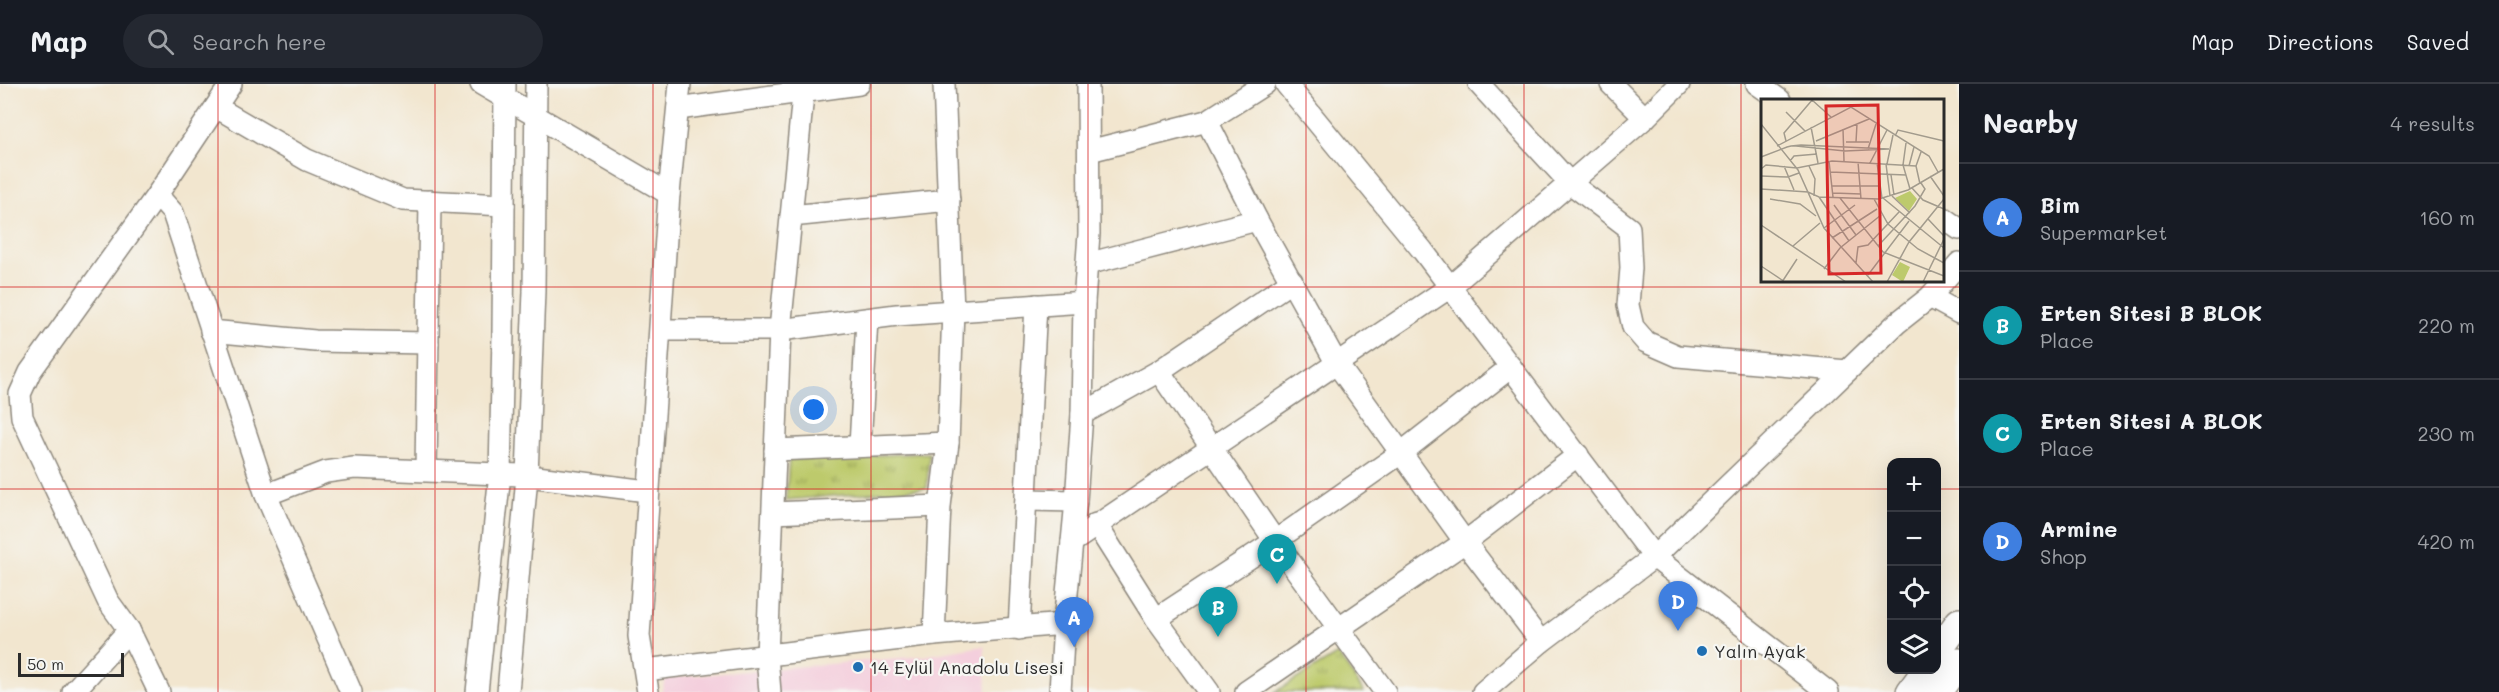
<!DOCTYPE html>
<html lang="en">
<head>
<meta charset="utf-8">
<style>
	:root { --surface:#171b24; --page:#242831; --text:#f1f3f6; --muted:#9ea1a6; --line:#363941; --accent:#1f6fb2 }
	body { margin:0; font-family:Mali,sans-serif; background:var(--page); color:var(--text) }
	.controls { position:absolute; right:18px; bottom:18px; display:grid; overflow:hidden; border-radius:12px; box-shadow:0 6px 24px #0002 }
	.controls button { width:54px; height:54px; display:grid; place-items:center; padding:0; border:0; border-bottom:2px solid var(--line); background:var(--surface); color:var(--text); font:30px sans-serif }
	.scale { position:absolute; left:18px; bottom:15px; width:106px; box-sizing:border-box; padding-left:6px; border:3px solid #2b2b2b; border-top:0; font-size:16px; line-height:21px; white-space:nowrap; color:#2b2b2b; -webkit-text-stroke:4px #f6f6f2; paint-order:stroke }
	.you { position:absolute; left:814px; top:326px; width:21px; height:21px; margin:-15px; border:4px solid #fff; border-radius:50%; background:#1a73e8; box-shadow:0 0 0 9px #1a73e833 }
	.badge { display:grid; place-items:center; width:39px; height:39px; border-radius:50%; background:var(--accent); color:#fff; font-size:20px; font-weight:700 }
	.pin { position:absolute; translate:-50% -50px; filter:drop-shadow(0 2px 3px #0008) }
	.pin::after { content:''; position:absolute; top:32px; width:21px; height:18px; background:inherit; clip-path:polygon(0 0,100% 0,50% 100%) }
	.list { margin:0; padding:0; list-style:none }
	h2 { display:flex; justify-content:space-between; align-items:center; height:78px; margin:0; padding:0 24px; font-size:26px }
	h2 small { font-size:20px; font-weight:400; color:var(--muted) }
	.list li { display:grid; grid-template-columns:39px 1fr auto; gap:18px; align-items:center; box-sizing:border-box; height:108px; padding:0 24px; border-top:2px solid var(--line) }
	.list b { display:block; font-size:22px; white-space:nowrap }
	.list p { margin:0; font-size:20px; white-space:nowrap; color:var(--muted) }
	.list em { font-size:20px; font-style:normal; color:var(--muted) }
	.icon { flex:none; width:33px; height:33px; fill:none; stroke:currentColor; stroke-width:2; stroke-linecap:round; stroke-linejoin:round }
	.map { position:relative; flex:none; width:1959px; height:608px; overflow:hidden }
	header { display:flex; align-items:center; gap:36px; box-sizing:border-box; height:84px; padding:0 30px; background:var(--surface); border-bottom:2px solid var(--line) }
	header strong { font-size:28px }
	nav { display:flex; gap:33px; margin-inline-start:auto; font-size:21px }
	.search { width:420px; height:54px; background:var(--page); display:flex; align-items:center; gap:15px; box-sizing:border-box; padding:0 21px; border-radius:33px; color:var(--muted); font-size:22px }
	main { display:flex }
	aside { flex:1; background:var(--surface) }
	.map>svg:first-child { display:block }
</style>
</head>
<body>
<header>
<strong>Map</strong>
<div class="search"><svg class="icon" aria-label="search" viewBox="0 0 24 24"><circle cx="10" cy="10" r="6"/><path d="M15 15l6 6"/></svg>Search here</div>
<nav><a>Map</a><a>Directions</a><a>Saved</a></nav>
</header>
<main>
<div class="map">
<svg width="1959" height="608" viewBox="0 0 1959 608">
	<defs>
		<pattern id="park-tufts" width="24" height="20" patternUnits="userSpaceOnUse" patternTransform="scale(1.5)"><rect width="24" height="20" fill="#bdca6c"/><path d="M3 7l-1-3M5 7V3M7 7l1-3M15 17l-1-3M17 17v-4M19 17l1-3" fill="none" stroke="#9aa459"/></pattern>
	</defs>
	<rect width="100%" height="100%" fill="#f6f6f2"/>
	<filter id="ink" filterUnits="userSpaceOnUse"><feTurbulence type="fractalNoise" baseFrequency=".0167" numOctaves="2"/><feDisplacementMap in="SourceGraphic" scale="12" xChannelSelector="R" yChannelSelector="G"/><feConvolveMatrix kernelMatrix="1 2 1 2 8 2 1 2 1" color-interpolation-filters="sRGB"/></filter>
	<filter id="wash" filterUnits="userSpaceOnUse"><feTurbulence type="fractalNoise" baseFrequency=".008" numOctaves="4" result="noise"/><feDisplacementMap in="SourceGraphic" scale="24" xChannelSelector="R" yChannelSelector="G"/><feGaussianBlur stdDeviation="1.35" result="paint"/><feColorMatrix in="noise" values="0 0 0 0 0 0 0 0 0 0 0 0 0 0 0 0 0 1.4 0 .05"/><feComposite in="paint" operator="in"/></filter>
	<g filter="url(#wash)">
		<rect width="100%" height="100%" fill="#f2e6cf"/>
		<path fill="#f4cfdd" d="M 984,562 L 987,608 L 661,608 L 666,594 L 923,572 Z"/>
		<g fill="url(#park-tufts)" stroke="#747a4c" stroke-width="1.5">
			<path d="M 929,369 L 927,404 L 786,416 L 789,375 Z"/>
			<path d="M 1338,570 L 1364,608 L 1275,608 Z"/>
		</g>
	</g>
	<g filter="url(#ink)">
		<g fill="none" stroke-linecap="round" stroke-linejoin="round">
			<defs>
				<g id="minor">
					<path d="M 481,0 L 669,110"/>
					<path d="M 1286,0 L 1423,167 L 1654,473 L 1828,608"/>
					<path d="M 1479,0 L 1570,99 L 1629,144 L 1631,184 L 1628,221 L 1633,243 L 1646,258 L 1678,272 L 1847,287"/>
					<path d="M 1611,0 L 1645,34"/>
					<path d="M 1757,0 L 1780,16"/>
					<path d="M 216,23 L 307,76 L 403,116 L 504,121"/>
					<path d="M 678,25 L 859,0"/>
					<path d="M 1207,37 L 1257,136 L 1337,280 L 1465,458 L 1541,558"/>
					<path d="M 1089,67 L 1207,37 L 1265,0"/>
					<path d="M 157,111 L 173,129 L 266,411 L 351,608"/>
					<path d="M 791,132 L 949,116"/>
					<path d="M 1942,133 L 1959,145"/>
					<path d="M 1087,180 L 1257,136"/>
					<path d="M 1930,213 L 1959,229"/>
					<path d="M 661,246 L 780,246 L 897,231 L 1084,218"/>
					<path d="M 211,247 L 315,257 L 428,259"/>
					<path d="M 1159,287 L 1275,457 L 1385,608"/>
					<path d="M 1082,330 L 1159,287 L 1292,197"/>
					<path d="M 860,362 L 867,235"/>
					<path d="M 775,366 L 948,359"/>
					<path d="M 426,386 L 430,117"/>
					<path d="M 266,411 L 326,388 L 354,384 L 521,391 L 647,407"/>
					<path d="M 1027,416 L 1076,417"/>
					<path d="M 773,429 L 940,422"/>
					<path d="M 1096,440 L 1156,535 L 1209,608"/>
					<path d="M 1072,458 L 1450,203 L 1645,34 L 1679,0"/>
					<path d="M 1156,535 L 1275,457 L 1401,369 L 1511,283"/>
					<path d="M 1019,545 L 1036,221"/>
					<path d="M 934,551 L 940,422 L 948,359 L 953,227 L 944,0"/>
					<path d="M 645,586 L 934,551 L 1064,540"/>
					<path d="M 73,608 L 129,546"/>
					<path d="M 159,608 L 129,546 L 108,517 L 22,333 L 20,310 L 30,288 L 157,111 L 231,0"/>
					<path d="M 477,608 L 500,390 L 503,250 L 505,0"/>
					<path d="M 508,608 L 527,392 L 534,207 L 536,0"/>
					<path d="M 648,608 L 639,552 L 669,110 L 680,0"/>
					<path d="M 770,608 L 767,572 L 780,246 L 804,0"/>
					<path d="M 1060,608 L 1064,540 L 1076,417 L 1082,330 L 1084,218 L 1089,150 L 1088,0"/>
					<path d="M 1246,608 L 1465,458 L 1578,371"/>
					<path d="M 1483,608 L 1541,558 L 1654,473 L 1897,239 L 1930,213 L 1959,179"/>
				</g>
				<g id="major">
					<path d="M 1936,570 L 1959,538"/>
					<path d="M 1910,608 L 1926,586"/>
					<path d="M 1938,608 L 1959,578"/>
				</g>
			</defs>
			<use href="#minor" stroke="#8e887d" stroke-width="24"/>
			<use href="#major" stroke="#8e887d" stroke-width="30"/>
			<use href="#minor" stroke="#fff" stroke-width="21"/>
			<use href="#major" stroke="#fff" stroke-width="27"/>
		</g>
	</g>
	<path fill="none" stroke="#d62828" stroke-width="1.5" stroke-opacity="0.55" d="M 218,0 L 218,608M 435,0 L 435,608M 653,0 L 653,608M 871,0 L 871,608M 1088,0 L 1088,608M 1306,0 L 1306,608M 1524,0 L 1524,608M 1741,0 L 1741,608M 0,203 L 1959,203M 0,405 L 1892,405M 1936,405 L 1959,405"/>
	<g fill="#1f6fb2" stroke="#f6f6f2" stroke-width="2">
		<circle cx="1702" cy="567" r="6"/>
		<circle cx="858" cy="583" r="6"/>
	</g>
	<g text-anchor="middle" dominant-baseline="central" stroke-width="4.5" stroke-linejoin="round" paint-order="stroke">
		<g font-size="18" fill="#2b2b2b" stroke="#f6f6f2" text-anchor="start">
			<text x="1714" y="567">Yalın Ayak</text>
			<text x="870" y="583">14 Eylül Anadolu Lisesi</text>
		</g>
	</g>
	<g transform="translate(1761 15)">
		<rect width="183" height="183" fill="#f2e6cf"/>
		<path d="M 149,92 L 156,100 L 148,112 L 134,99 ZM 139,163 L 149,168 L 142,183 L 131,176 Z" fill="#bdca6c"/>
		<path fill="none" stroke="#a29b8d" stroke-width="1.5" d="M 51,1 L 70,18M 25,13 L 44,32M 0,25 L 37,71 L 63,129 L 112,183M 50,28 L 57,64M 82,30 L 83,62M 134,37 L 137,31 L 183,42M 25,42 L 23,34 L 52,0M 55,42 L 108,20M 85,43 L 108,43M 95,43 L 96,25M 145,44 L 142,66 L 149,90M 16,47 L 90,8 L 168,57 L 177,73M 107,50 L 115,25M 0,58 L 26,48 L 30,47 L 40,46 L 128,50 L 84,52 L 35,47M 29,62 L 33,57 L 56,55M 68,62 L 72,98M 97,63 L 100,100M 109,64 L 126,31M 116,64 L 121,99M 125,65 L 129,97M 126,65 L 132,36M 23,67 L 33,91M 48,67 L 54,80 L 53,97M 148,67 L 153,48M 0,70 L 5,66 L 36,69 L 71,62 L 155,67M 69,73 L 145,76M 130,76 L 133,96M 0,77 L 27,78 L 38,74M 169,77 L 183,97M 159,85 L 155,67 L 160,53M 71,87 L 119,87M 151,89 L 162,101 L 183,110M 0,90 L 47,93 L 58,98 L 118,100 L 147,91 L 183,70M 72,94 L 100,95M 131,97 L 149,114M 58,98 L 88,142M 79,99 L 122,153 L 183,177M 122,99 L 183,149M 9,100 L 39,105 L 55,117M 113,100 L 127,125 L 157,150 L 183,164M 73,106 L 95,136M 167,120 L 183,137M 0,126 L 85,183M 63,129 L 94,106M 71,139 L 116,110M 32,147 L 59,124M 117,147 L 154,107 L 164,90 L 160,84M 95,164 L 97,148 L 107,146 L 138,113M 0,167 L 24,183M 63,170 L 79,149 L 120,116M 107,176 L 148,122M 21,183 L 36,160M 126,183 L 148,143 L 183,100M 162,183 L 183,140"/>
		<path fill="#d62828" fill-opacity="0.15" stroke="#d62828" stroke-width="3" d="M 117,6 L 120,174 L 68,175 L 65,7 Z"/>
		<rect width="183" height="183" fill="none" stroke="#2b2b2b" stroke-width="3"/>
	</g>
</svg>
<div class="controls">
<button>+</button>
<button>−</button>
<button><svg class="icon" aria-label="locate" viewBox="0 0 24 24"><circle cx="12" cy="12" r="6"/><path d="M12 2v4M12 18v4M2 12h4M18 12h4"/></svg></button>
<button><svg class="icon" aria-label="layers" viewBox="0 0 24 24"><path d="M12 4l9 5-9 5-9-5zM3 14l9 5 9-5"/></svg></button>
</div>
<div class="scale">50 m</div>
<div class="you"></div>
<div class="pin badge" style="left:1074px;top:563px;background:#3f7fe0">A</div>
<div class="pin badge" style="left:1218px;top:553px;background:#0f9aa8">B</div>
<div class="pin badge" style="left:1277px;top:500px;background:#0f9aa8">C</div>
<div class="pin badge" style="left:1678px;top:547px;background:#3f7fe0">D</div>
</div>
<aside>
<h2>Nearby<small>4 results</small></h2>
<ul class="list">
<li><span class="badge" style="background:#3f7fe0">A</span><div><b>Bim</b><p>Supermarket</p></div><em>160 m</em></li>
<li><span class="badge" style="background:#0f9aa8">B</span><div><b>Erten Sitesi B BLOK</b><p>Place</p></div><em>220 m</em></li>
<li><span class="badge" style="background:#0f9aa8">C</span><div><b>Erten Sitesi A BLOK</b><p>Place</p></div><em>230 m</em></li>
<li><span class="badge" style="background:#3f7fe0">D</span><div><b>Armine</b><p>Shop</p></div><em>420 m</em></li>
</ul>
</aside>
</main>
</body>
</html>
